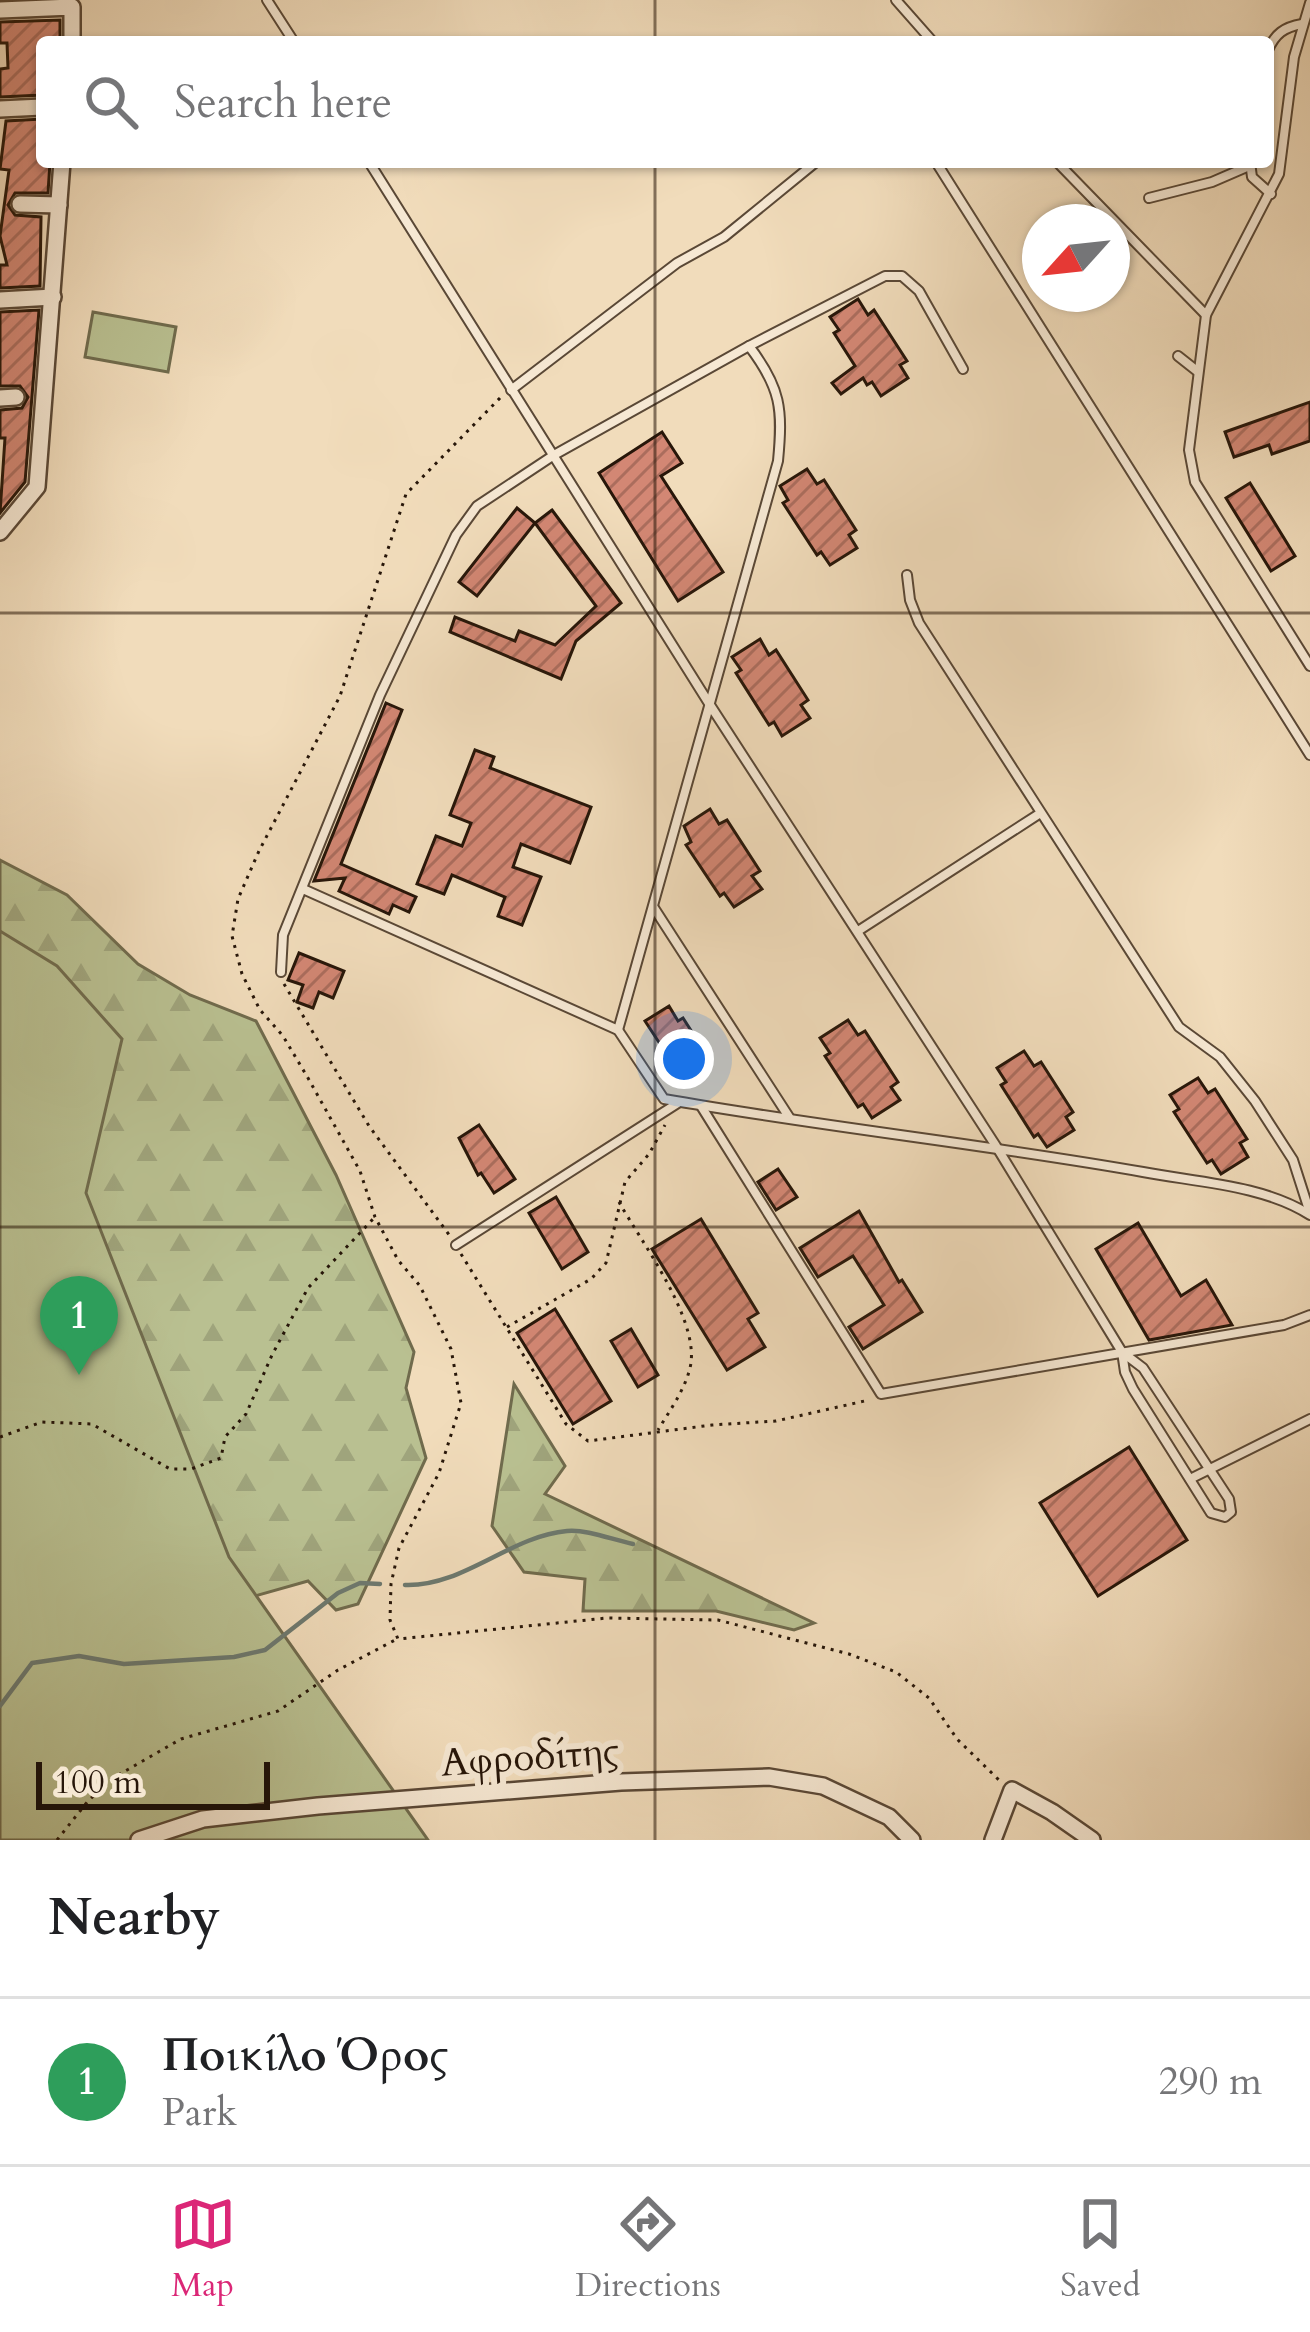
<!DOCTYPE html>
<html lang="en">
<head>
<meta charset="utf-8">
<style>
	:root { --surface:#fff; --page:#f6f6f6; --text:#202124; --muted:#757577; --line:#e0e0e0; --accent:#db2777 }
	body { margin:0; font-family:Cardo,serif; background:var(--page); color:var(--text) }
	.compass { position:absolute; left:1022px; top:204px; width:108px; height:108px; border-radius:50%; background:var(--surface); box-shadow:0 3px 9px #0004; rotate:243deg }
	.scale { position:absolute; left:36px; bottom:30px; width:234px; box-sizing:border-box; padding-left:12px; border:6px solid #271609; border-top:0; font-size:33px; line-height:42px; white-space:nowrap; color:#271609; -webkit-text-stroke:9px #f6e8d3; paint-order:stroke }
	.you { position:absolute; left:684px; top:1059px; width:42px; height:42px; margin:-30px; border:9px solid #fff; border-radius:50%; background:#1a73e8; box-shadow:0 0 0 18px #1a73e833 }
	.badge { display:grid; place-items:center; width:78px; height:78px; border-radius:50%; background:var(--accent); color:#fff; font-size:39px; font-weight:700 }
	.pin { position:absolute; translate:-50% -99px; filter:drop-shadow(0 3px 6px #0008) }
	.pin::after { content:''; position:absolute; top:63px; width:42px; height:36px; background:inherit; clip-path:polygon(0 0,100% 0,50% 100%) }
	.list { margin:0; padding:0; list-style:none }
	h2 { display:flex; justify-content:space-between; align-items:center; height:156px; margin:0; padding:0 48px; font-size:51px }
	h2 small { font-size:39px; font-weight:400; color:var(--muted) }
	.list li { display:grid; grid-template-columns:78px 1fr auto; gap:36px; align-items:center; box-sizing:border-box; height:168px; padding:0 48px; border-top:3px solid var(--line) }
	.list b { display:block; font-size:45px; white-space:nowrap }
	.list p { margin:0; font-size:39px; white-space:nowrap; color:var(--muted) }
	.list em { font-size:39px; font-style:normal; color:var(--muted) }
	.icon { flex:none; width:66px; height:66px; fill:none; stroke:currentColor; stroke-width:2; stroke-linecap:round; stroke-linejoin:round }
	.map { position:relative; flex:none; width:1310px; height:1840px; overflow:hidden }
	.search { position:absolute; background:var(--surface); box-shadow:0 3px 9px #0004; left:36px; right:36px; top:36px; height:132px; display:flex; align-items:center; gap:30px; box-sizing:border-box; padding:0 42px; border-radius:12px; color:var(--muted); font-size:45px }
	.sheet { height:324px; background:var(--surface) }
	nav { display:flex; justify-content:space-around; align-items:center; box-sizing:border-box; height:168px; border-top:3px solid var(--line); background:var(--surface); font-size:33px; color:var(--muted) }
	nav a { display:grid; justify-items:center; gap:6px }
	nav .on { color:var(--accent) }
	.map>svg:first-child { display:block }
</style>
</head>
<body>
<div class="map">
<svg width="1310" height="1840" viewBox="0 0 1310 1840">
	<defs>
		<pattern id="forest-firs" width="22" height="20" patternUnits="userSpaceOnUse" patternTransform="scale(3)"><rect width="22" height="20" fill="#b9c091"/><path d="M5 1l3.5 6h-7zM16 11l3.5 6h-7z" fill="#9fa47c"/></pattern>
		<pattern id="building-hatch" width="6" height="6" patternUnits="userSpaceOnUse" patternTransform="scale(3)"><rect width="6" height="6" fill="#d38774"/><path d="M-1 1l2-2M0 6l6-6M5 7l2-2" fill="none" stroke="#ab6d5d"/></pattern>
	</defs>
	<rect width="100%" height="100%" fill="#f1dcbb"/>
	<filter id="stains"><feTurbulence type="fractalNoise" baseFrequency=".00167" numOctaves="4"/><feColorMatrix values="0 0 0 0 .2 0 0 0 0 .09 0 0 0 0 .02 0 0 0 .5 -.17"/></filter>
	<radialGradient id="worn" r=".72"><stop offset=".6" stop-color="#630" stop-opacity="0"/><stop offset="1" stop-color="#630" stop-opacity=".3"/></radialGradient>
	<g fill="url(#forest-firs)" stroke="#706b4d" stroke-width="3">
		<path d="M 0,860 L 67,895 L 138,964 L 190,995 L 256,1021 L 336,1175 L 414,1352 L 406,1388 L 426,1458 L 358,1604 L 336,1610 L 308,1581 L 244,1599 L 0,1791 Z"/>
		<path d="M 514,1384 L 565,1466 L 545,1494 L 814,1623 L 794,1630 L 716,1611 L 583,1611 L 585,1579 L 524,1572 L 492,1526 Z"/>
	</g>
	<g fill="#b9c091" stroke="#706b4d" stroke-width="3">
		<path d="M 93,312 L 176,327 L 168,372 L 85,357 Z"/>
		<path d="M 0,931 L 57,966 L 122,1039 L 86,1193 L 229,1557 L 428,1840 L 0,1840 Z"/>
	</g>
	<g fill="none" stroke-linecap="round" stroke-linejoin="round">
		<g stroke="#6d796f" stroke-width="4.5">
			<path d="M 405,1585 C 463,1587 510,1536 567,1531 C 587,1529 613,1540 633,1544"/>
			<path d="M 0,1706 L 32,1663 L 79,1656 L 124,1664 L 234,1657 L 265,1650 L 338,1593 L 360,1583 L 380,1584"/>
		</g>
	</g>
	<g fill="url(#building-hatch)" stroke="#271609" stroke-width="3">
		<path d="M 60,20 L 60,39 L 42,42 L 42,95 L 0,97 L 0,69 L 8,68 L 7,43 L 0,43 L 0,22 Z"/>
		<path d="M 42,119 L 42,162 L 50,162 L 48,193 L 15,193 L 8,205 L 15,215 L 41,217 L 40,286 L 0,288 L 0,265 L 7,265 L 0,236 L 9,170 L 0,169 L 6,121 Z"/>
		<path d="M 858,299 L 868,315 L 874,310 L 907,361 L 900,365 L 908,378 L 881,396 L 872,382 L 867,385 L 863,378 L 841,394 L 832,383 L 855,366 L 834,333 L 839,330 L 830,317 Z"/>
		<path d="M 39,310 L 25,482 L 0,513 L 5,438 L 0,438 L 0,410 L 22,408 L 28,397 L 20,386 L 0,386 L 0,312 Z"/>
		<path d="M 1310,402 L 1310,441 L 1272,454 L 1269,445 L 1234,457 L 1225,432 Z"/>
		<path d="M 662,432 L 682,463 L 661,476 L 723,572 L 678,601 L 599,473 Z"/>
		<path d="M 807,469 L 817,484 L 824,480 L 856,530 L 849,535 L 857,548 L 830,565 L 821,552 L 817,555 L 783,503 L 788,500 L 780,486 Z"/>
		<path d="M 1250,483 L 1295,556 L 1271,571 L 1226,498 Z"/>
		<path d="M 517,508 L 535,523 L 477,596 L 459,582 Z"/>
		<path d="M 552,510 L 621,603 L 576,641 L 561,679 L 450,632 L 455,617 L 515,641 L 519,631 L 555,645 L 596,606 L 535,523 Z"/>
		<path d="M 760,639 L 769,655 L 776,650 L 808,700 L 801,705 L 810,718 L 782,736 L 774,722 L 769,725 L 736,673 L 741,670 L 732,657 Z"/>
		<path d="M 386,703 L 402,710 L 341,864 L 416,897 L 409,912 L 393,905 L 389,914 L 339,891 L 345,878 L 314,881 Z"/>
		<path d="M 475,750 L 494,757 L 490,768 L 591,807 L 570,863 L 521,844 L 513,867 L 541,877 L 522,925 L 498,916 L 505,897 L 452,875 L 444,894 L 417,884 L 436,836 L 462,846 L 471,823 L 450,815 Z"/>
		<path d="M 710,809 L 719,824 L 727,820 L 760,871 L 752,876 L 762,889 L 734,907 L 724,893 L 720,896 L 686,845 L 691,842 L 684,826 Z"/>
		<path d="M 299,953 L 344,971 L 333,998 L 319,992 L 313,1008 L 297,1002 L 303,985 L 288,980 Z"/>
		<path d="M 669,1006 L 678,1021 L 683,1018 L 699,1043 L 694,1046 L 702,1058 L 679,1073 L 645,1021 Z"/>
		<path d="M 848,1020 L 858,1035 L 865,1031 L 898,1082 L 891,1087 L 900,1100 L 872,1118 L 863,1104 L 858,1107 L 825,1056 L 830,1053 L 820,1038 Z"/>
		<path d="M 1024,1051 L 1034,1066 L 1041,1062 L 1073,1112 L 1066,1117 L 1074,1130 L 1047,1147 L 1038,1134 L 1034,1137 L 1001,1085 L 1006,1082 L 997,1068 Z"/>
		<path d="M 1198,1078 L 1208,1093 L 1215,1089 L 1247,1139 L 1240,1143 L 1248,1157 L 1221,1174 L 1212,1160 L 1207,1163 L 1174,1112 L 1179,1109 L 1170,1095 Z"/>
		<path d="M 479,1125 L 515,1179 L 494,1193 L 481,1173 L 478,1175 L 459,1138 Z"/>
		<path d="M 778,1169 L 797,1197 L 776,1210 L 758,1182 Z"/>
		<path d="M 556,1197 L 588,1252 L 562,1269 L 529,1213 Z"/>
		<path d="M 859,1211 L 899,1282 L 902,1280 L 922,1312 L 863,1349 L 849,1327 L 884,1305 L 853,1256 L 818,1277 L 800,1248 Z"/>
		<path d="M 701,1219 L 758,1313 L 748,1319 L 765,1347 L 727,1370 L 652,1249 Z"/>
		<path d="M 1138,1223 L 1181,1296 L 1206,1280 L 1232,1325 L 1149,1340 L 1096,1249 Z"/>
		<path d="M 555,1309 L 611,1401 L 573,1424 L 517,1333 Z"/>
		<path d="M 631,1329 L 658,1375 L 638,1387 L 611,1341 Z"/>
		<path d="M 1129,1447 L 1187,1540 L 1098,1596 L 1040,1503 Z"/>
	</g>
	<g fill="none" stroke-linecap="round" stroke-linejoin="round">
		<defs>
			<g id="service">
				<path d="M 267,0 L 294,42"/>
				<path d="M 896,0 L 933,42"/>
				<path d="M 1310,3 L 1294,57 L 1279,174 L 1206,315 L 1189,450 L 1195,482 L 1310,666"/>
				<path d="M 1268,50 C 1275,34 1284,27 1302,24"/>
				<path d="M 369,162 L 710,705 L 996,1146 L 1122,1352 L 1143,1368 L 1229,1499 L 1231,1512 L 1225,1517 L 1211,1513 L 1133,1389 L 1125,1372 L 1122,1352"/>
				<path d="M 936,162 L 1310,755"/>
				<path d="M 1057,162 L 1206,315"/>
				<path d="M 1250,162 L 1252,177 L 1271,194"/>
				<path d="M 1149,198 L 1212,182 L 1249,166"/>
				<path d="M 1178,356 L 1197,371"/>
				<path d="M 511,390 L 677,263 L 724,237 L 816,162"/>
				<path d="M 907,575 L 910,600 L 919,623 L 1179,1027 L 1220,1057 L 1255,1101 L 1293,1160 L 1310,1213"/>
				<path d="M 303,889 L 618,1030 L 664,1099 C 823,1127 984,1144 1143,1172 C 1195,1182 1264,1185 1310,1215"/>
				<path d="M 654,908 L 789,1117"/>
				<path d="M 858,931 L 1039,814"/>
				<path d="M 281,972 L 283,935 L 380,695 L 456,535 L 477,506 L 554,455 L 749,346 L 885,276 L 902,276 L 919,291 L 963,369"/>
				<path d="M 618,1030 L 778,461 C 783,409 781,388 749,346"/>
				<path d="M 701,1106 L 881,1394 L 1284,1325 L 1310,1315"/>
				<path d="M 456,1245 L 678,1103"/>
				<path d="M 1190,1479 L 1310,1419"/>
			</g>
			<g id="minor">
				<path d="M 0,10 L 72,7 L 72,42"/>
				<path d="M 0,109 L 42,107"/>
				<path d="M 20,204 L 59,205"/>
				<path d="M 0,300 L 53,297"/>
				<path d="M 0,398 L 16,397"/>
				<path d="M 0,532 L 37,487 L 62,162"/>
				<path d="M 139,1840 L 203,1819 L 318,1806 L 621,1782 L 769,1777 L 823,1786 L 889,1817 L 912,1840"/>
				<path d="M 993,1840 L 1012,1790 L 1052,1812 L 1092,1840"/>
			</g>
		</defs>
		<use href="#service" stroke="#5a4836" stroke-width="12"/>
		<use href="#minor" stroke="#5a4836" stroke-width="20"/>
		<g stroke="#271609" stroke-width="3" stroke-dasharray="3 6" stroke-linecap="butt">
			<path d="M 500,398 L 406,494 L 340,696 L 259,851 L 238,899 L 232,936 L 242,974 L 260,1010 L 283,1036 L 308,1078 L 360,1171 L 375,1217 L 398,1260 L 420,1286 L 451,1349 L 461,1403 L 439,1473 L 399,1548 L 391,1584 L 390,1620 L 398,1639 L 607,1618 L 718,1620 L 849,1654 L 896,1672 L 929,1698 L 957,1739 L 1001,1782"/>
			<path d="M 284,984 L 369,1126 L 450,1236"/>
			<path d="M 619,1202 C 642,1243 697,1316 691,1363 C 687,1387 670,1410 658,1430"/>
			<path d="M 461,1254 L 566,1424 L 588,1441 L 712,1425 L 776,1421 L 869,1400"/>
			<path d="M 507,1327 L 591,1279 L 606,1263 L 625,1182 L 649,1154 L 665,1125"/>
			<path d="M 0,1437 L 42,1422 L 92,1424 L 170,1469 L 191,1469 L 221,1458 L 225,1437 L 246,1414 L 272,1355 L 308,1288 L 374,1218"/>
			<path d="M 57,1840 L 88,1801 L 113,1778 L 181,1739 L 278,1711 L 338,1670 L 397,1639"/>
		</g>
		<use href="#service" stroke="#f6e8d3" stroke-width="8"/>
		<use href="#minor" stroke="#f6e8d3" stroke-width="15"/>
	</g>
	<path fill="none" stroke="#271609" stroke-width="3" stroke-opacity="0.55" d="M 655,0 L 655,42M 655,162 L 655,1840M 0,613 L 1310,613M 0,1227 L 1310,1227"/>
	<g text-anchor="middle" dominant-baseline="central" stroke-width="12" stroke-linejoin="round" paint-order="stroke">
		<g font-size="39" fill="#271609" stroke="#f6e8d3">
			<text transform="translate(530 1757) rotate(-4)">Αφροδίτης</text>
		</g>
	</g>
	<rect width="100%" height="100%" filter="url(#stains)"/>
	<rect width="100%" height="100%" fill="url(#worn)"/>
</svg>
<svg class="compass" viewBox="-18 -18 36 36"><path d="M0-13l5 13h-10z" fill="#e53935"/><path d="M0 13l5-13h-10z" fill="#757577"/></svg>
<div class="scale">100 m</div>
<div class="you"></div>
<div class="pin badge" style="left:79px;top:1375px;background:#2e9e5b">1</div>
<div class="search"><svg class="icon" aria-label="search" viewBox="0 0 24 24"><circle cx="10" cy="10" r="6"/><path d="M15 15l6 6"/></svg>Search here</div>
</div>
<section class="sheet">
<h2>Nearby<small></small></h2>
<ul class="list">
<li><span class="badge" style="background:#2e9e5b">1</span><div><b>Ποικίλο Όρος</b><p>Park</p></div><em>290 m</em></li>
</ul>
</section>
<nav>
<a class="on"><svg class="icon" aria-label="map" viewBox="0 0 24 24"><path d="M3 6l6-2 6 2 6-2v14l-6 2-6-2-6 2zM9 4v14M15 6v14"/></svg>Map</a>
<a><svg class="icon" aria-label="directions" viewBox="0 0 24 24"><path d="M12 3l9 9-9 9-9-9zM9 14v-3h6M13 9l2 2-2 2"/></svg>Directions</a>
<a><svg class="icon" aria-label="saved" viewBox="0 0 24 24"><path d="M7 4h10v16l-5-4-5 4z"/></svg>Saved</a>
</nav>
</body>
</html>
